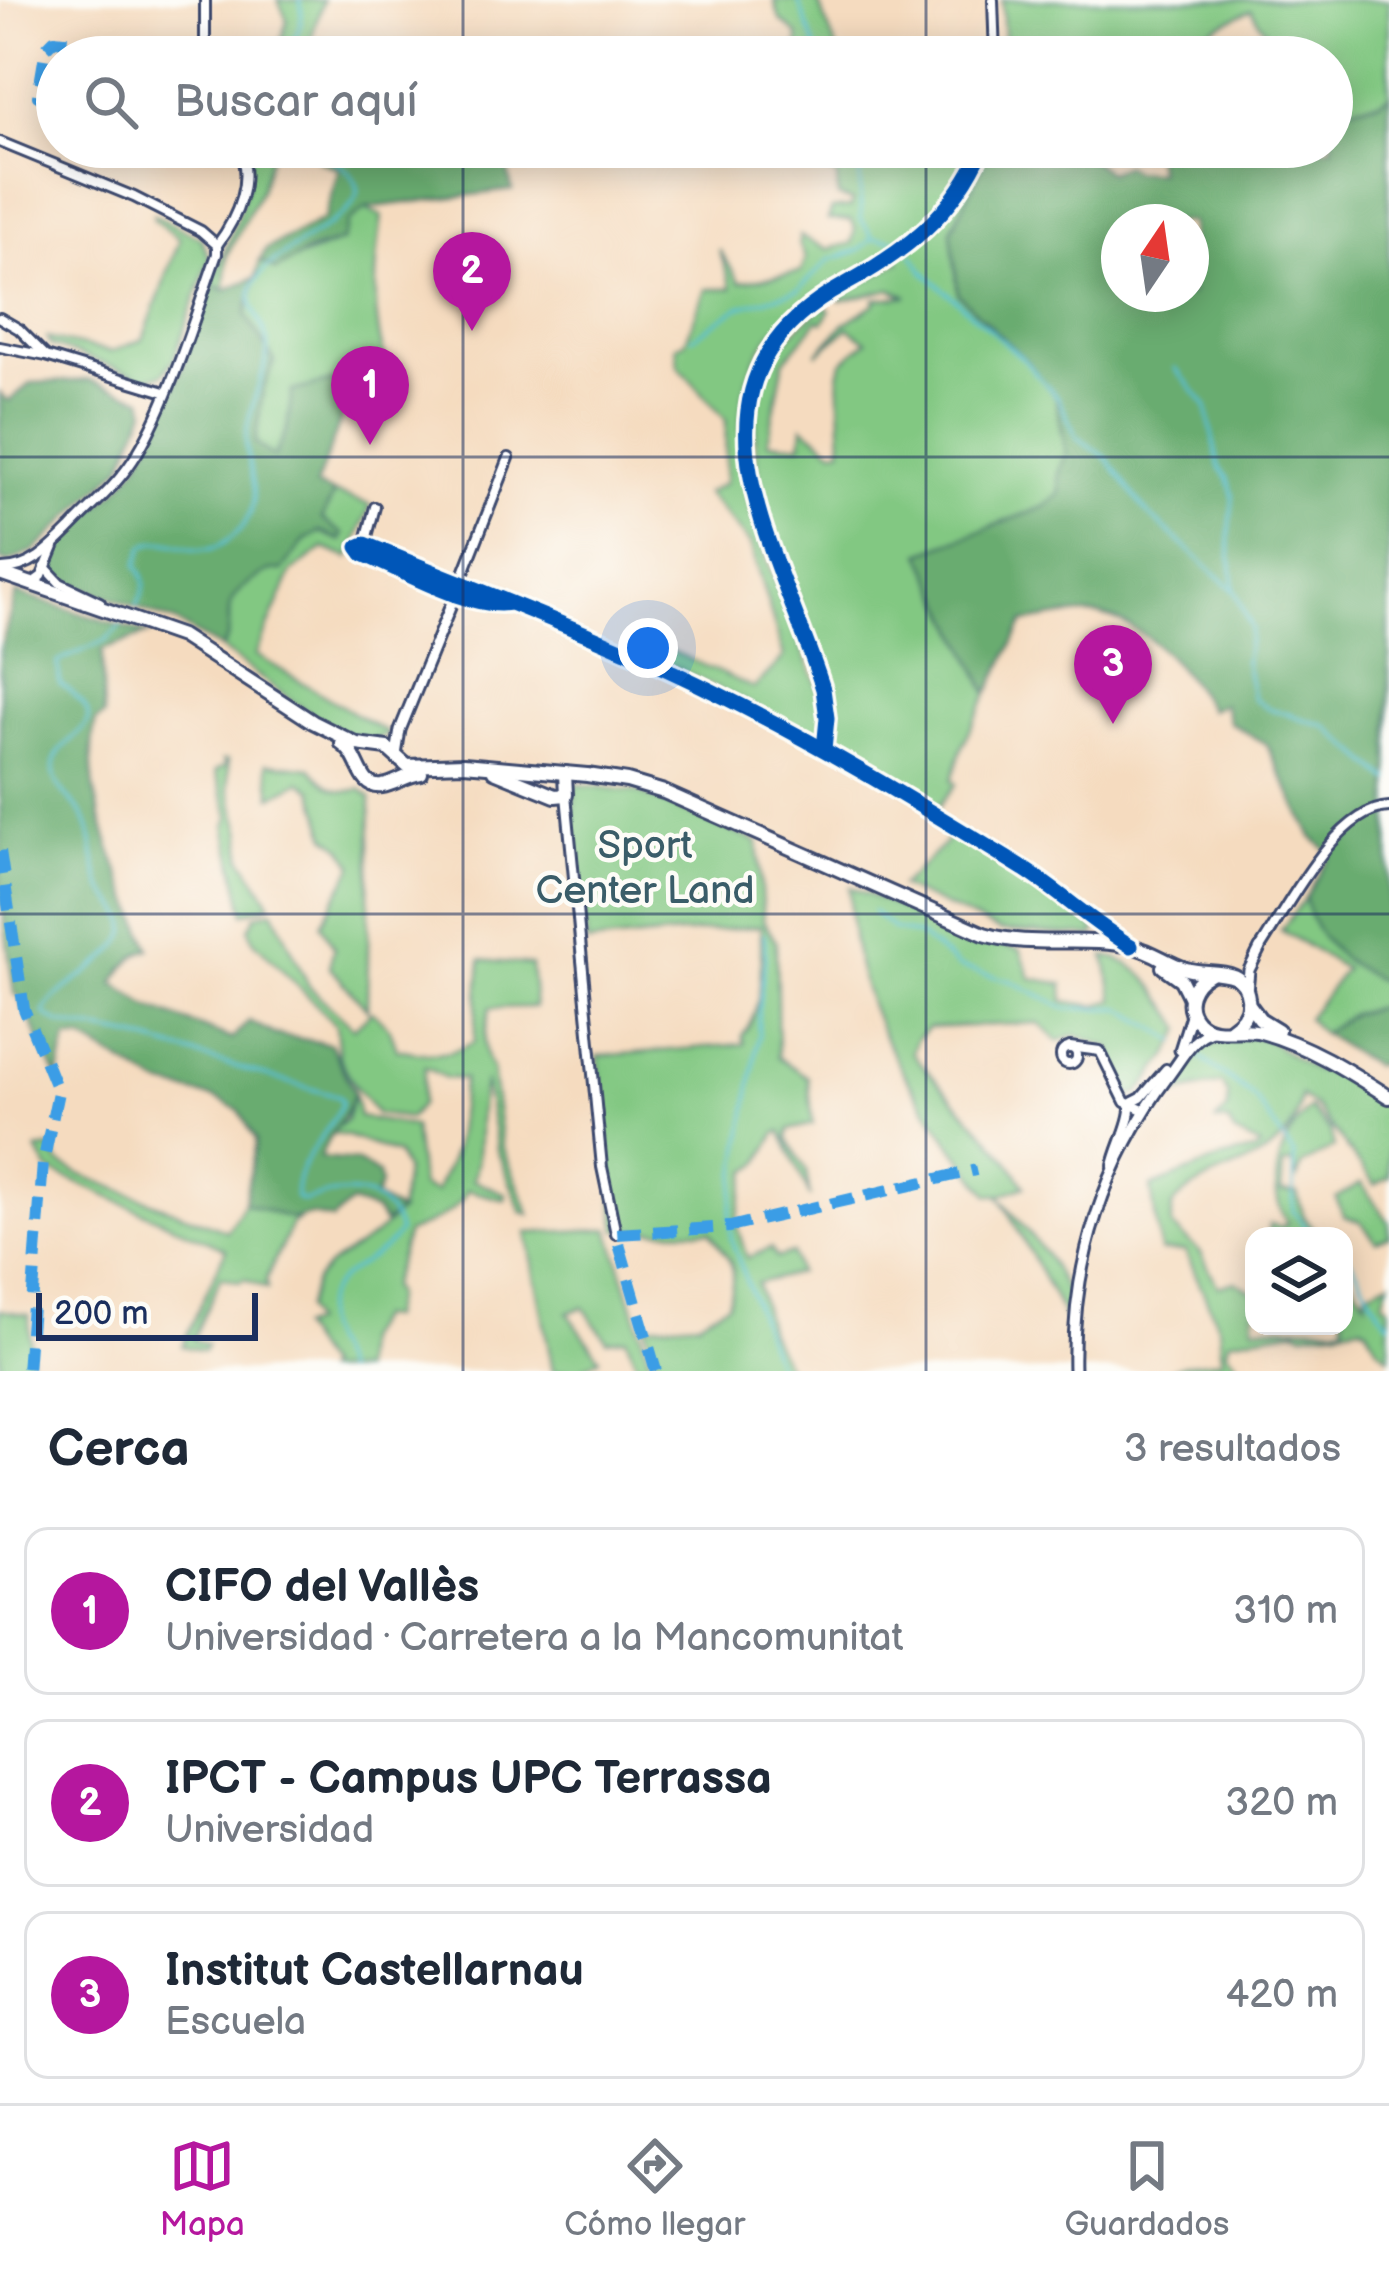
<!DOCTYPE html>
<html lang="es">
<head>
<meta charset="utf-8">
<style>
	:root { --surface:#fff; --page:#f2f2f3; --text:#1f2937; --muted:#747a83; --line:#e0e1e3; --accent:#b5179e }
	body { margin:0; font-family:"Balsamiq Sans",sans-serif; background:var(--page); color:var(--text) }
	.controls { position:absolute; right:36px; bottom:36px; display:grid; overflow:hidden; border-radius:24px; box-shadow:0 6px 30px #0003 }
	.controls button { width:108px; height:108px; display:grid; place-items:center; padding:0; border:0; border-bottom:3px solid var(--line); background:var(--surface); color:var(--text); font:60px sans-serif }
	.compass { position:absolute; left:1101px; top:204px; width:108px; height:108px; border-radius:50%; background:var(--surface); box-shadow:0 6px 30px #0003; rotate:13deg }
	.scale { position:absolute; left:36px; bottom:30px; width:222px; box-sizing:border-box; padding-left:12px; border:6px solid #1b2f5e; border-top:0; font-size:33px; line-height:42px; white-space:nowrap; color:#1b2f5e; -webkit-text-stroke:9px #fdfcf7; paint-order:stroke }
	.you { position:absolute; left:648px; top:648px; width:42px; height:42px; margin:-30px; border:9px solid #fff; border-radius:50%; background:#1a73e8; box-shadow:0 0 0 18px #1a73e833 }
	.badge { display:grid; place-items:center; width:78px; height:78px; border-radius:50%; background:var(--accent); color:#fff; font-size:39px; font-weight:700 }
	.pin { position:absolute; translate:-50% -99px; filter:drop-shadow(0 3px 6px #0008) }
	.pin::after { content:''; position:absolute; top:63px; width:42px; height:36px; background:inherit; clip-path:polygon(0 0,100% 0,50% 100%) }
	.list { margin:0; padding:0; list-style:none }
	h2 { display:flex; justify-content:space-between; align-items:center; height:156px; margin:0; padding:0 48px; font-size:51px }
	h2 small { font-size:39px; font-weight:400; color:var(--muted) }
	.list li { display:grid; grid-template-columns:78px 1fr auto; gap:36px; align-items:center; box-sizing:border-box; height:168px; margin:0 24px 24px; padding:0 24px; border:3px solid var(--line); border-radius:24px }
	.list b { display:block; font-size:45px; white-space:nowrap }
	.list p { margin:0; font-size:39px; white-space:nowrap; color:var(--muted) }
	.list em { font-size:39px; font-style:normal; color:var(--muted) }
	.icon { flex:none; width:66px; height:66px; fill:none; stroke:currentColor; stroke-width:2; stroke-linecap:round; stroke-linejoin:round }
	.map { position:relative; flex:none; width:1389px; height:1371px; overflow:hidden }
	.search { position:absolute; background:var(--surface); box-shadow:0 6px 30px #0003; left:36px; right:36px; top:36px; height:132px; display:flex; align-items:center; gap:30px; box-sizing:border-box; padding:0 42px; border-radius:66px; color:var(--muted); font-size:45px }
	.sheet { height:732px; background:var(--surface) }
	nav { display:flex; justify-content:space-around; align-items:center; box-sizing:border-box; height:168px; border-top:3px solid var(--line); background:var(--surface); font-size:33px; color:var(--muted) }
	nav a { display:grid; justify-items:center; gap:6px }
	nav .on { color:var(--accent) }
	.map>svg:first-child { display:block }
</style>
</head>
<body>
<div class="map">
<svg width="1389" height="1371" viewBox="0 0 1389 1371">
	<rect width="100%" height="100%" fill="#fdfcf7"/>
	<filter id="ink" filterUnits="userSpaceOnUse"><feTurbulence type="fractalNoise" baseFrequency=".00833" numOctaves="2"/><feDisplacementMap in="SourceGraphic" scale="24" xChannelSelector="R" yChannelSelector="G"/><feConvolveMatrix kernelMatrix="1 2 1 2 8 2 1 2 1" color-interpolation-filters="sRGB"/></filter>
	<filter id="wash" filterUnits="userSpaceOnUse"><feTurbulence type="fractalNoise" baseFrequency=".004" numOctaves="4" result="noise"/><feDisplacementMap in="SourceGraphic" scale="48" xChannelSelector="R" yChannelSelector="G"/><feGaussianBlur stdDeviation="2.7" result="paint"/><feColorMatrix in="noise" values="0 0 0 0 0 0 0 0 0 0 0 0 0 0 0 0 0 1.4 0 .05"/><feComposite in="paint" operator="in"/></filter>
	<g filter="url(#wash)">
		<rect width="100%" height="100%" fill="#f5dbbf"/>
		<g fill="#82c882" stroke="#4e7c70" stroke-width="3">
			<path d="M 278,0 L 323,0 L 308,49 L 300,57 L 248,57 L 279,48 L 287,20 Z"/>
			<path d="M 774,0 L 817,0 L 840,57 L 799,57 L 798,35 L 780,20 Z"/>
			<path d="M 1002,0 L 1389,0 L 1389,100 L 1332,110 L 1332,57 L 1284,57 L 1251,10 L 1153,57 L 1005,57 Z"/>
			<path d="M 241,147 L 277,149 L 271,152 L 261,189 L 227,255 L 225,290 L 212,284 C 224,247 261,182 241,147 Z"/>
			<path d="M 797,147 L 991,147 L 951,230 L 958,294 L 1026,361 L 1056,397 L 1066,453 L 1059,474 L 1060,494 L 1044,507 L 921,553 L 988,694 L 963,744 L 952,780 L 956,784 L 937,809 L 845,752 C 828,728 834,692 824,664 C 782,553 691,389 826,306 L 830,311 L 823,322 L 818,320 L 784,361 L 768,442 L 801,445 L 803,426 L 834,450 L 842,449 L 839,375 L 842,362 L 867,341 L 848,328 L 817,354 L 843,325 L 876,303 L 875,299 L 908,296 L 891,289 L 840,301 L 839,297 L 900,261 L 893,251 C 860,271 819,288 790,314 C 680,412 781,587 821,695 L 825,723 L 820,733 L 812,736 L 661,660 L 658,645 L 754,688 L 784,657 L 750,544 L 706,493 L 725,483 L 726,420 L 678,365 L 676,346 L 685,342 L 706,289 L 732,288 L 719,249 L 740,282 L 801,272 L 806,258 L 799,244 L 800,236 L 828,249 L 852,243 L 855,228 L 851,220 L 828,220 L 832,209 L 851,207 L 852,201 L 838,196 L 837,176 L 798,157 Z"/>
			<path d="M 366,208 L 382,216 C 375,268 368,335 396,382 L 337,380 L 287,429 L 274,458 L 255,443 L 263,390 L 274,361 L 246,315 L 260,261 L 276,270 C 297,255 319,252 342,241 L 349,221 Z"/>
			<path d="M 154,215 L 201,238 L 210,258 L 174,358 L 163,374 L 145,378 L 50,345 L 47,338 L 111,352 L 143,339 L 180,239 L 154,220 Z"/>
			<path d="M 334,493 L 371,505 L 349,558 L 324,548 L 292,572 L 256,655 L 389,734 C 380,738 372,742 361,739 C 322,729 257,673 221,649 C 241,623 211,605 254,580 C 265,573 269,569 282,570 L 304,540 L 320,532 L 340,540 L 342,534 L 322,519 Z"/>
			<path d="M 223,760 L 228,760 L 229,788 L 242,833 L 242,858 L 271,904 L 244,913 L 226,826 L 230,816 L 215,771 L 226,765 Z"/>
			<path d="M 267,763 L 311,768 C 326,786 336,796 360,789 L 371,797 L 367,1009 L 329,966 L 334,948 L 321,924 L 354,865 L 342,847 L 327,836 L 313,789 L 300,782 L 272,796 Z"/>
			<path d="M 576,784 L 638,792 L 758,842 L 763,920 L 776,942 L 778,1057 L 808,1077 L 813,1124 L 789,1130 L 787,1138 L 806,1170 L 810,1197 L 781,1132 L 776,1133 L 760,1163 L 748,1171 L 736,1223 L 747,1258 L 771,1248 L 776,1258 L 792,1253 L 798,1273 L 757,1283 L 769,1332 L 789,1371 L 659,1371 L 645,1325 L 698,1321 L 728,1303 C 740,1256 728,1265 710,1231 L 617,1230 L 598,1056 L 744,1044 L 742,1036 C 765,1009 761,959 761,926 L 587,943 C 581,892 567,835 576,784 Z"/>
			<path d="M 951,831 L 1068,904 L 1096,930 L 1094,936 L 1000,931 L 900,886 L 945,844 Z"/>
			<path d="M 850,887 L 981,942 L 1020,949 L 1031,978 L 1063,984 L 1064,1001 L 1095,1006 L 1114,1000 L 1105,956 C 1141,960 1164,999 1183,1029 L 1168,1056 L 1139,1094 L 1129,1096 L 1110,1047 L 1075,1035 L 1058,1041 L 1039,1023 L 928,1028 L 916,1040 L 912,1052 C 948,1098 995,1135 1025,1186 L 999,1196 L 1045,1253 L 1068,1294 L 1067,1322 L 999,1195 L 989,1195 C 917,1097 848,1015 850,887 Z"/>
			<path d="M 1305,898 C 1314,943 1349,967 1389,985 L 1389,1005 L 1352,1014 L 1322,1033 L 1307,1018 L 1345,969 L 1281,930 Z"/>
			<path d="M 273,910 L 309,986 L 354,1028 L 372,1011 L 390,1029 L 397,1049 C 428,1055 446,1058 474,1042 L 481,960 L 531,965 L 535,1007 L 490,1008 C 486,1027 480,1052 492,1069 L 502,1146 L 530,1214 L 522,1212 L 497,1150 L 485,1084 C 474,1115 484,1150 473,1180 L 506,1194 L 505,1200 L 468,1190 C 452,1217 434,1221 407,1233 L 390,1287 L 394,1295 L 389,1318 L 377,1317 L 362,1340 L 360,1371 L 323,1371 L 325,1367 L 299,1328 L 311,1323 L 305,1309 L 315,1281 L 328,1266 L 374,1236 L 399,1212 L 405,1171 L 397,1154 L 345,1135 L 327,1134 L 346,1120 L 354,1093 L 359,1117 L 413,1126 L 421,1187 L 436,1192 C 440,1178 447,1169 452,1156 C 458,1143 459,1099 464,1079 L 446,1078 L 425,1067 L 421,1104 L 409,1118 L 377,1114 L 355,1086 L 339,1057 L 336,1025 L 253,940 L 249,929 L 256,915 Z"/>
			<path d="M 1252,1035 L 1269,1041 L 1315,1071 L 1337,1071 L 1389,1105 L 1389,1177 L 1375,1185 L 1316,1107 L 1301,1096 C 1291,1174 1214,1158 1172,1206 L 1172,1226 L 1201,1253 L 1218,1286 L 1235,1281 L 1254,1292 L 1254,1326 L 1344,1326 L 1344,1269 L 1366,1300 L 1366,1292 L 1389,1281 L 1383,1301 L 1389,1308 L 1389,1357 L 1378,1347 L 1367,1328 L 1361,1325 L 1304,1333 L 1297,1329 L 1229,1340 L 1227,1351 L 1239,1364 L 1221,1371 L 1170,1371 C 1184,1360 1205,1364 1222,1359 L 1219,1327 L 1185,1251 L 1160,1251 L 1151,1187 L 1225,1157 L 1255,1151 L 1260,1146 L 1234,1133 L 1228,1122 L 1216,1121 L 1228,1109 L 1228,1094 L 1221,1083 L 1165,1096 L 1199,1047 Z"/>
			<path d="M 1310,1108 L 1330,1131 L 1334,1147 L 1302,1165 L 1297,1178 L 1292,1163 L 1283,1165 L 1281,1192 L 1297,1193 L 1304,1217 L 1319,1236 L 1268,1236 L 1270,1224 L 1282,1227 L 1287,1223 C 1264,1185 1281,1137 1310,1108 Z"/>
			<path d="M 51,1148 L 59,1163 L 79,1174 L 227,1231 L 244,1203 L 292,1219 L 301,1218 L 292,1224 L 266,1279 L 267,1289 L 244,1279 L 240,1282 L 221,1277 L 193,1339 L 207,1345 L 204,1351 L 182,1346 L 226,1249 L 48,1170 L 37,1150 Z"/>
			<path d="M 1361,1183 L 1389,1222 L 1389,1236 L 1376,1241 L 1361,1222 L 1344,1216 L 1336,1198 Z"/>
			<path d="M 609,1229 L 653,1371 L 640,1371 L 626,1338 L 607,1340 L 583,1307 L 568,1313 L 600,1358 L 578,1371 L 553,1371 L 527,1233 Z"/>
			<path d="M 0,1310 L 29,1315 L 31,1371 L 0,1371 Z"/>
		</g>
		<g fill="#69ac70" stroke="#426e67" stroke-width="3" fill-rule="evenodd">
			<path d="M 1389,95 L 1389,985 C 1349,967 1314,943 1305,898 L 1331,854 L 1312,837 L 1266,744 L 1229,722 L 1224,704 L 1210,710 C 1186,672 1145,622 1098,615 C 1074,612 1048,619 1024,622 L 988,694 L 921,553 L 1044,507 L 1060,494 L 1059,474 L 1066,453 L 1056,397 L 1026,361 L 958,294 L 951,231 L 991,147 L 1073,147 L 1108,172 L 1125,165 L 1132,171 L 1158,172 L 1154,154 L 1183,147 L 1332,147 L 1332,110 L 1379,102 ZM 1119,222 L 1191,222 L 1191,294 L 1119,294 Z"/>
			<path d="M 315,147 L 503,147 L 512,190 L 366,208 L 348,222 L 342,241 L 309,251 L 276,270 L 260,261 L 266,249 L 324,219 L 339,169 L 319,161 Z"/>
			<path d="M 256,277 L 246,315 L 274,361 L 263,390 L 255,443 L 274,457 L 287,429 L 292,391 L 337,380 L 364,383 L 362,389 L 350,395 L 316,486 L 334,493 L 322,519 L 343,534 L 341,540 L 320,532 L 305,540 L 282,571 C 269,569 265,573 254,580 C 211,605 241,624 221,649 L 175,622 L 70,583 L 55,574 C 49,538 98,510 119,488 C 164,439 188,346 212,284 L 225,290 Z"/>
			<path d="M 89,380 L 143,398 L 146,410 L 122,466 L 37,549 L 8,563 L 0,560 L 0,393 L 9,401 L 31,383 Z"/>
			<path d="M 16,593 L 148,634 L 102,650 L 104,716 L 96,721 C 77,795 125,880 150,949 C 133,953 123,969 114,983 L 147,1006 L 232,1039 L 249,1021 L 274,1034 L 331,1044 L 354,1093 C 346,1120 328,1132 320,1158 L 356,1161 L 378,1174 L 380,1185 L 375,1197 L 400,1212 L 384,1223 L 375,1211 L 351,1203 L 332,1220 L 313,1215 L 292,1219 L 244,1203 L 256,1141 L 239,1110 L 218,1099 L 160,1085 L 82,1039 L 67,1039 L 58,1079 L 18,995 L 14,994 L 0,889 L 0,650 Z"/>
			<path d="M 1389,1005 L 1389,1062 L 1374,1066 L 1322,1033 L 1352,1014 Z"/>
		</g>
		<g fill="none" stroke-linecap="round" stroke-linejoin="round">
			<g stroke="#58c0d4" stroke-width="3">
				<path d="M 798,0 L 819,57"/>
				<path d="M 273,57 C 296,44 306,26 300,0"/>
				<path d="M 859,147 L 861,219 L 873,238 L 900,241"/>
				<path d="M 912,254 L 924,272 L 1021,357 L 1058,398 L 1077,437 L 1107,458 L 1146,512 L 1235,591 L 1251,628 L 1245,661 L 1253,698 L 1268,708 L 1326,726 L 1389,780"/>
				<path d="M 692,338 L 739,307 L 799,290 L 829,260 L 860,250 L 873,238"/>
				<path d="M 1175,368 L 1206,405 L 1219,467 L 1228,479 L 1233,496 L 1229,539 L 1234,588"/>
				<path d="M 136,607 C 146,590 148,582 137,565 L 144,546 C 179,529 202,575 243,526 C 266,496 245,469 246,438 C 247,409 271,364 267,341 C 264,323 247,308 252,289 C 269,235 441,206 307,147"/>
				<path d="M 122,624 L 106,640 L 58,662 L 60,684 C 132,732 42,732 55,777 C 59,793 74,801 82,814 C 96,836 91,863 102,886 C 110,903 130,912 126,932 C 119,961 48,990 44,1014 L 59,1023 L 134,1037 L 339,1097 L 342,1102 C 330,1135 293,1161 296,1198 L 303,1201 C 341,1189 384,1184 399,1232 C 376,1267 315,1272 324,1326 C 327,1343 338,1356 343,1371"/>
				<path d="M 873,912 L 894,929 L 920,936 L 959,967 L 1011,981 L 1068,1009 L 1121,1008 L 1177,1041"/>
				<path d="M 764,934 C 769,968 755,1001 759,1034 L 730,1215 L 731,1239 L 779,1371"/>
				<path d="M 1190,1050 L 1254,1097 L 1294,1155 L 1293,1211 L 1311,1234 L 1319,1236"/>
				<path d="M 1344,1250 C 1360,1271 1374,1310 1389,1322"/>
			</g>
		</g>
	</g>
	<g filter="url(#ink)">
		<g fill="none" stroke-linecap="round" stroke-linejoin="round">
			<defs>
				<g id="minor">
					<path d="M 993,0 L 995,57"/>
					<path d="M 205,57 L 205,0"/>
					<path d="M 0,142 L 134,197 L 201,231 L 217,245"/>
					<path d="M 0,318 L 19,329 L 45,355"/>
					<path d="M 0,347 L 46,356 L 165,392"/>
					<path d="M 509,458 L 460,583 L 365,544 L 358,547 L 363,554 C 400,570 471,611 509,603"/>
					<path d="M 365,544 L 375,507"/>
					<path d="M 45,567 L 60,583 L 100,602"/>
					<path d="M 2,569 C 31,569 51,548 71,528 C 92,506 116,486 133,460 C 168,407 195,315 217,254 L 217,245 C 238,217 254,178 238,147"/>
					<path d="M 35,581 L 42,576 L 54,547"/>
					<path d="M 824,749 L 827,718 L 823,689 C 779,549 665,383 844,285 C 906,251 954,214 983,147"/>
					<path d="M 566,795 L 602,1167 L 616,1234"/>
					<path d="M 1260,948 C 1287,908 1336,809 1389,807"/>
					<path d="M 1070,1047 L 1100,1051 L 1125,1102 L 1143,1110"/>
					<circle cx="1069" cy="1056" r="8"/>
					<path d="M 1133,1102 L 1141,1098 L 1166,1069"/>
					<path d="M 1113,1166 C 1116,1149 1131,1122 1130,1107"/>
				</g>
				<g id="tertiary">
					<path d="M 396,755 L 400,730 L 460,583 L 660,666 L 824,749 L 1024,869 L 1124,942"/>
					<path d="M 1247,991 L 1249,970 L 1260,948"/>
					<path d="M 1180,1050 L 1191,1015"/>
					<path d="M 1074,1371 C 1071,1262 1105,1161 1170,1074 C 1183,1057 1192,1036 1215,1030"/>
				</g>
				<g id="primary">
					<path d="M 0,573 L 181,636 L 313,722 L 357,744 L 387,748 L 407,766 L 464,764 L 587,775 L 627,781 L 664,792 L 984,934 C 1033,949 1085,935 1134,947 C 1153,951 1168,964 1186,969 C 1208,976 1244,964 1248,998 C 1250,1012 1242,1021 1231,1028"/>
					<path d="M 342,744 C 361,755 358,789 382,786 C 395,784 406,775 421,773"/>
					<path d="M 494,771 L 555,796 L 566,795 L 565,773"/>
					<path d="M 1163,967 L 1181,980 L 1190,998"/>
					<path d="M 1209,974 C 1192,983 1182,1004 1197,1021 C 1213,1038 1241,1026 1261,1032 C 1308,1045 1349,1071 1389,1097"/>
					<path d="M 1248,1003 L 1260,1019 L 1278,1030"/>
				</g>
			</defs>
			<use href="#minor" stroke="#3c496d" stroke-width="14"/>
			<use href="#tertiary" stroke="#3c496d" stroke-width="15"/>
			<use href="#primary" stroke="#3c496d" stroke-width="18"/>
			<use href="#minor" stroke="#fff" stroke-width="8"/>
			<use href="#tertiary" stroke="#fff" stroke-width="9"/>
			<use href="#primary" stroke="#fff" stroke-width="12"/>
			<g stroke="#3b9de6" stroke-width="12" stroke-dasharray="24 12" stroke-linecap="butt">
				<path d="M 57,108 L 38,96 L 46,48 L 54,40 L 90,43"/>
				<path d="M 0,851 L 24,1009 L 58,1092 L 43,1163 L 27,1371"/>
				<path d="M 656,1371 L 616,1234 L 730,1227 L 976,1170"/>
			</g>
			<defs>
				<g id="cycleway">
					<path d="M 511,603 C 471,611 401,570 363,554 L 358,547 L 365,544 C 481,592 600,636 712,691 C 820,744 922,806 1024,869 C 1061,893 1093,923 1131,946"/>
					<path d="M 824,749 L 827,718 L 823,689 C 779,549 665,383 844,285 C 906,251 954,214 983,147"/>
				</g>
			</defs>
			<use href="#cycleway" stroke="#fdfcf7" stroke-width="22"/>
			<use href="#cycleway" stroke="#0057b8" stroke-width="15"/>
		</g>
	</g>
	<path fill="none" stroke="#1b2f5e" stroke-width="3" stroke-opacity="0.55" d="M 463,0 L 463,57M 926,0 L 926,57M 463,147 L 463,1371M 926,147 L 926,1371M 0,457 L 1389,457M 0,914 L 1389,914"/>
	<g text-anchor="middle" dominant-baseline="central" stroke-width="9" stroke-linejoin="round" paint-order="stroke">
		<g font-size="39" fill="#3a5d69" stroke="#fdfcf7">
			<text x="645" y="846">Sport<tspan x="645" dy="45">Center Land</tspan></text>
		</g>
	</g>
</svg>
<div class="controls">
<button><svg class="icon" aria-label="layers" viewBox="0 0 24 24"><path d="M12 4l9 5-9 5-9-5zM3 14l9 5 9-5"/></svg></button>
</div>
<svg class="compass" viewBox="-18 -18 36 36"><path d="M0-13l5 13h-10z" fill="#e53935"/><path d="M0 13l5-13h-10z" fill="#747a83"/></svg>
<div class="scale">200 m</div>
<div class="you"></div>
<div class="pin badge" style="left:370px;top:445px">1</div>
<div class="pin badge" style="left:472px;top:331px">2</div>
<div class="pin badge" style="left:1113px;top:724px">3</div>
<div class="search"><svg class="icon" aria-label="search" viewBox="0 0 24 24"><circle cx="10" cy="10" r="6"/><path d="M15 15l6 6"/></svg>Buscar aquí</div>
</div>
<section class="sheet">
<h2>Cerca<small>3 resultados</small></h2>
<ul class="list">
<li><span class="badge">1</span><div><b>CIFO del Vallès</b><p>Universidad · Carretera a la Mancomunitat</p></div><em>310 m</em></li>
<li><span class="badge">2</span><div><b>IPCT - Campus UPC Terrassa</b><p>Universidad</p></div><em>320 m</em></li>
<li><span class="badge">3</span><div><b>Institut Castellarnau</b><p>Escuela</p></div><em>420 m</em></li>
</ul>
</section>
<nav>
<a class="on"><svg class="icon" aria-label="map" viewBox="0 0 24 24"><path d="M3 6l6-2 6 2 6-2v14l-6 2-6-2-6 2zM9 4v14M15 6v14"/></svg>Mapa</a>
<a><svg class="icon" aria-label="directions" viewBox="0 0 24 24"><path d="M12 3l9 9-9 9-9-9zM9 14v-3h6M13 9l2 2-2 2"/></svg>Cómo llegar</a>
<a><svg class="icon" aria-label="saved" viewBox="0 0 24 24"><path d="M7 4h10v16l-5-4-5 4z"/></svg>Guardados</a>
</nav>
</body>
</html>
